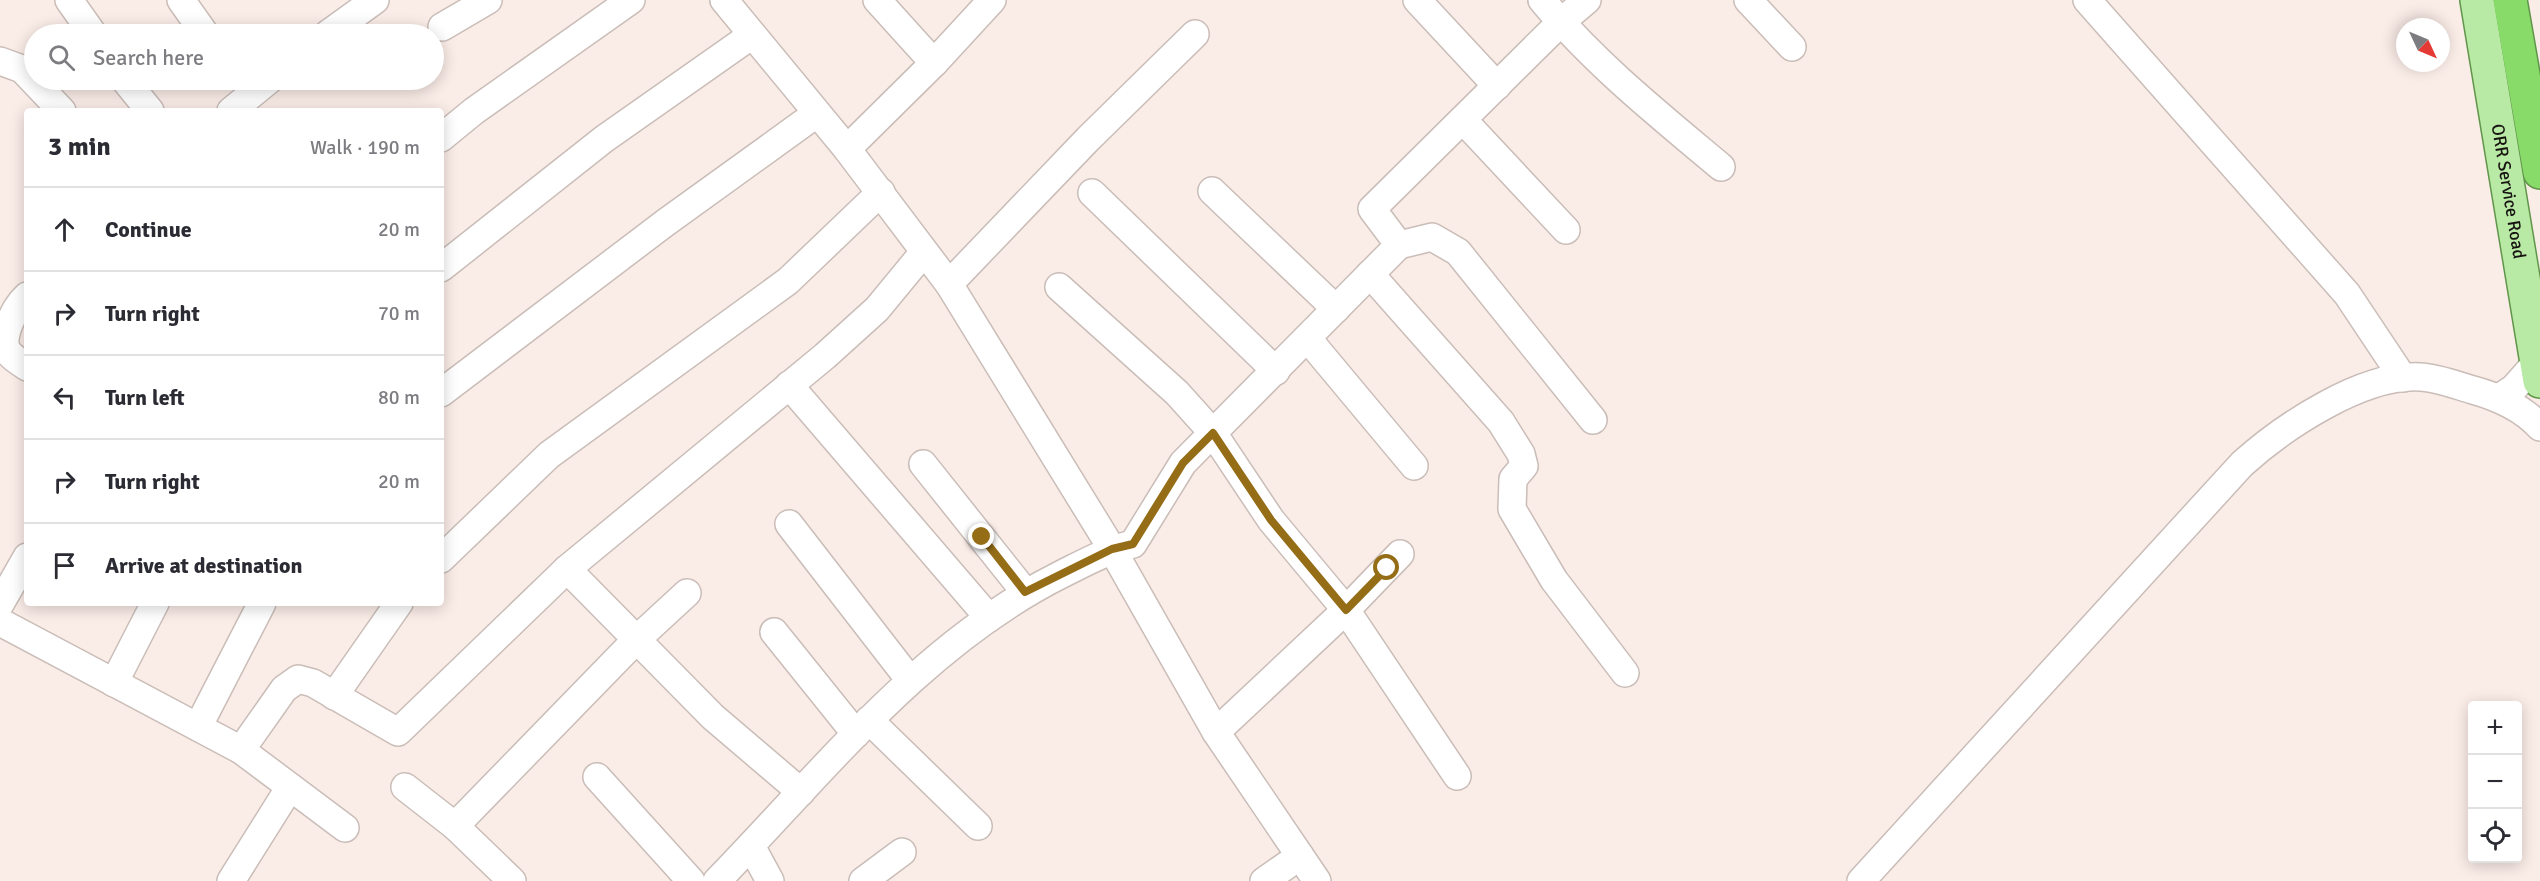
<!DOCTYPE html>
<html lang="en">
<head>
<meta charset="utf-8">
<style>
	:root { --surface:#fff; --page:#f2f2f3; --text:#2b2b33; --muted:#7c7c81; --line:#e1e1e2 }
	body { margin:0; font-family:Signika,sans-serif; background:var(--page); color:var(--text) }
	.controls { position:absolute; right:18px; bottom:18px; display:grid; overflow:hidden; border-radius:6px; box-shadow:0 3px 15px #0003 }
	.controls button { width:54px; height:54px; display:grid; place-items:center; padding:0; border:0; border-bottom:2px solid var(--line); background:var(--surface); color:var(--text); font:30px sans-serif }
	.compass { position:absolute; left:2396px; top:18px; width:54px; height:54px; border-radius:50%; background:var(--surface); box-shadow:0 3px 15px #0003; rotate:134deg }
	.stop { position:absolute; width:18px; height:18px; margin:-14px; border:4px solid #956d17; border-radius:50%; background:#fff }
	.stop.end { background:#956d17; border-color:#fff; box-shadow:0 2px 6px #0008 }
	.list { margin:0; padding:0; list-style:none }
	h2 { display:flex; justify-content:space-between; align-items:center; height:78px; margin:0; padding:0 24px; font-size:26px }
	h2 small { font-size:20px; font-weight:400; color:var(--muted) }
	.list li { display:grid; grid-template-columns:39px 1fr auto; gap:18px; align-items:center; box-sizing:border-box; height:84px; padding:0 24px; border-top:2px solid var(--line) }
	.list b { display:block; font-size:22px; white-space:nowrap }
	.list em { font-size:20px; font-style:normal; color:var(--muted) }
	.icon { flex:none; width:33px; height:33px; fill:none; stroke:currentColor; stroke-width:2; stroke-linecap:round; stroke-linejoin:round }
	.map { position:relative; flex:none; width:2540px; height:881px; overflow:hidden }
	.search { position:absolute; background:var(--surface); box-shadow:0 3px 15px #0003; left:24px; top:24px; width:420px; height:66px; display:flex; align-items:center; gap:15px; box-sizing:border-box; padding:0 21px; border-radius:33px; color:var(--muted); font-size:22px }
	.panel { position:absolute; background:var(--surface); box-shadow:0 3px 15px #0003; left:24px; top:108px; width:420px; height:498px; border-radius:6px }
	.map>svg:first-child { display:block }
</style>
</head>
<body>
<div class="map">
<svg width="2540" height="881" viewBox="0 0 2540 881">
	<rect width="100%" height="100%" fill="#faece7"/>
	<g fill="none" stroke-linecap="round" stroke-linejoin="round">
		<defs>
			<g id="minor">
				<path d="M 69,0 L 93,34"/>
				<path d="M 181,0 L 205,34"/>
				<path d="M 724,0 L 847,149 L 949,284 L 1112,549 L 1216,732 L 1317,881"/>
				<path d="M 877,0 L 934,63"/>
				<path d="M 1417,0 L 1497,86"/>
				<path d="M 1542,0 C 1594,63 1659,115 1721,167"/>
				<path d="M 1748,0 L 1792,47"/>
				<path d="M 2087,0 L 2347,294 L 2403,378"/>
				<path d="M 442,27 L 488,0"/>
				<path d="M 328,34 L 375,0"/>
				<path d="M 0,61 L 22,69 L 62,111"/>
				<path d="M 125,80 L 150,111"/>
				<path d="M 231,111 L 269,80"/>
				<path d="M 1463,120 L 1566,230"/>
				<path d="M 441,138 L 474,111 L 631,0"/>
				<path d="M 847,149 L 934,63 L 992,0"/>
				<path d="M 1212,191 L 1336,309"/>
				<path d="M 1092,193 L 1276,371"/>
				<path d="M 1399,245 L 1432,237 L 1458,252 L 1593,420"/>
				<path d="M 441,268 L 604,139 L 752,35"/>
				<path d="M 1370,274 L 1501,422 L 1521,454 L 1524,466 L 1513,479 L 1512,509 L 1554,580 L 1625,673"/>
				<path d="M 949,284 L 1088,139 L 1195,34"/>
				<path d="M 1059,287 L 1177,393 L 1213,433 L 1271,520 L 1346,610 L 1457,776"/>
				<path d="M 27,296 C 18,304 14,313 9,324 C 0,349 6,353 27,367"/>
				<path d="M 1308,339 L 1414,466"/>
				<path d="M 789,385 L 989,618"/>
				<path d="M 441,393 L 665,223 L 816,114"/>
				<path d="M 2499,398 L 2514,388 L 2537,362"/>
				<path d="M 923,464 L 1025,592"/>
				<path d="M 789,524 L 909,679"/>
				<path d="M 441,559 L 549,455 L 788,281 L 881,192"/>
				<path d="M 567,569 L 713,717 L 801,792"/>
				<path d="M 0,604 L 27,557"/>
				<path d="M 0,622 L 241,750 L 345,828"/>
				<path d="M 774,632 L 856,734"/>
				<path d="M 114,683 L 155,603"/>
				<path d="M 334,696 L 399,603"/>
				<path d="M 869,720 L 978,826"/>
				<path d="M 198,727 L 262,603"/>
				<path d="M 1216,732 L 1346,610 L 1400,554"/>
				<path d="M 241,750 L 284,689 L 298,679 L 313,683 L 398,732 L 567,569 L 825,356 L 877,309 L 924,252"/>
				<path d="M 597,777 L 691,881"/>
				<path d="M 405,787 L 455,826"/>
				<path d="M 751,846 L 770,881"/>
				<path d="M 231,881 L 290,787"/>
				<path d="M 512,881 L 455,826 L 636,640 L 687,593"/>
				<path d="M 717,881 C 824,771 922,644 1062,574 C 1086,562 1108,550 1133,544 L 1183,463 L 1399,245 L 1372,209 L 1561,22 L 1587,0"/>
				<path d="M 863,881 L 902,852"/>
				<path d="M 1264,881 L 1300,856"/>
				<path d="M 1861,881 L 2242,464 C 2283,427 2362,374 2420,377 C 2438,378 2456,385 2473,390 C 2498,397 2522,407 2540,427"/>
			</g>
			<g id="major">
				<path id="s1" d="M 2477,0 L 2540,381"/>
			</g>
			<path id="highway" d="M 2510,0 L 2540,172"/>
		</defs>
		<use href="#minor" stroke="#cabdb8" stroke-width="30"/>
		<use href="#major" stroke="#60954a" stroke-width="36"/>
		<use href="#highway" stroke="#60954a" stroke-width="36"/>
		<use href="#minor" stroke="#fff" stroke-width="27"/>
		<use href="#major" stroke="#b8e9a5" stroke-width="33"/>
		<use href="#highway" stroke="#88db69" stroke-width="33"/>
	</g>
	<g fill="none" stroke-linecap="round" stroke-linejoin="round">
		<path stroke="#956d17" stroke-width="8" d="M 982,537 L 1025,592 L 1112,549 L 1133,544 L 1183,463 L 1213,433 L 1271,520 L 1346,610 L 1387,568"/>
	</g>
	<g text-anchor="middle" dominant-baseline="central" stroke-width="4.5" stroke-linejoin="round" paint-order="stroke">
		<g font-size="18" fill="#171311" stroke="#fffcfb">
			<text stroke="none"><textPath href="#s1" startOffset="194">ORR Service Road</textPath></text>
		</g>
	</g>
</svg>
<div class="controls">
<button>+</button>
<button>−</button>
<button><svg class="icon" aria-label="locate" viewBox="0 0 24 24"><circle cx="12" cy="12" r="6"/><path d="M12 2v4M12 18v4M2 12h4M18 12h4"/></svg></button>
</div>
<svg class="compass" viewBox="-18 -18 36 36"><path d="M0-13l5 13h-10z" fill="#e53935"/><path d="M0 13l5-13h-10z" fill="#7c7c81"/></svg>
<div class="stop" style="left:1387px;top:568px"></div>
<div class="stop end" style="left:982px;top:537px"></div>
<div class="search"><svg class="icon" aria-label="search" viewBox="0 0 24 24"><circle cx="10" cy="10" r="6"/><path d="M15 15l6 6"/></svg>Search here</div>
<section class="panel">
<h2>3 min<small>Walk · 190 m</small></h2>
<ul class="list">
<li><svg class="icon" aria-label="ahead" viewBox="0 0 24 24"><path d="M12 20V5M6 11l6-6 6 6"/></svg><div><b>Continue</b></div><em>20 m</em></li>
<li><svg class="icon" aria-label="right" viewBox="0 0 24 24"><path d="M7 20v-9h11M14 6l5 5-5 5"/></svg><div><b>Turn right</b></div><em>70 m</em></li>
<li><svg class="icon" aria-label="left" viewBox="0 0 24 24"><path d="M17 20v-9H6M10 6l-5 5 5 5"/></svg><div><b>Turn left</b></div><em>80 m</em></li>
<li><svg class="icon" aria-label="right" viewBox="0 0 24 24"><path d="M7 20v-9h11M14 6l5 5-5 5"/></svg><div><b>Turn right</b></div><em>20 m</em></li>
<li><svg class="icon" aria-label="arrive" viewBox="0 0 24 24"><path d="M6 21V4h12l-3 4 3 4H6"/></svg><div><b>Arrive at destination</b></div></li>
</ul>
</section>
</div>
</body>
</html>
